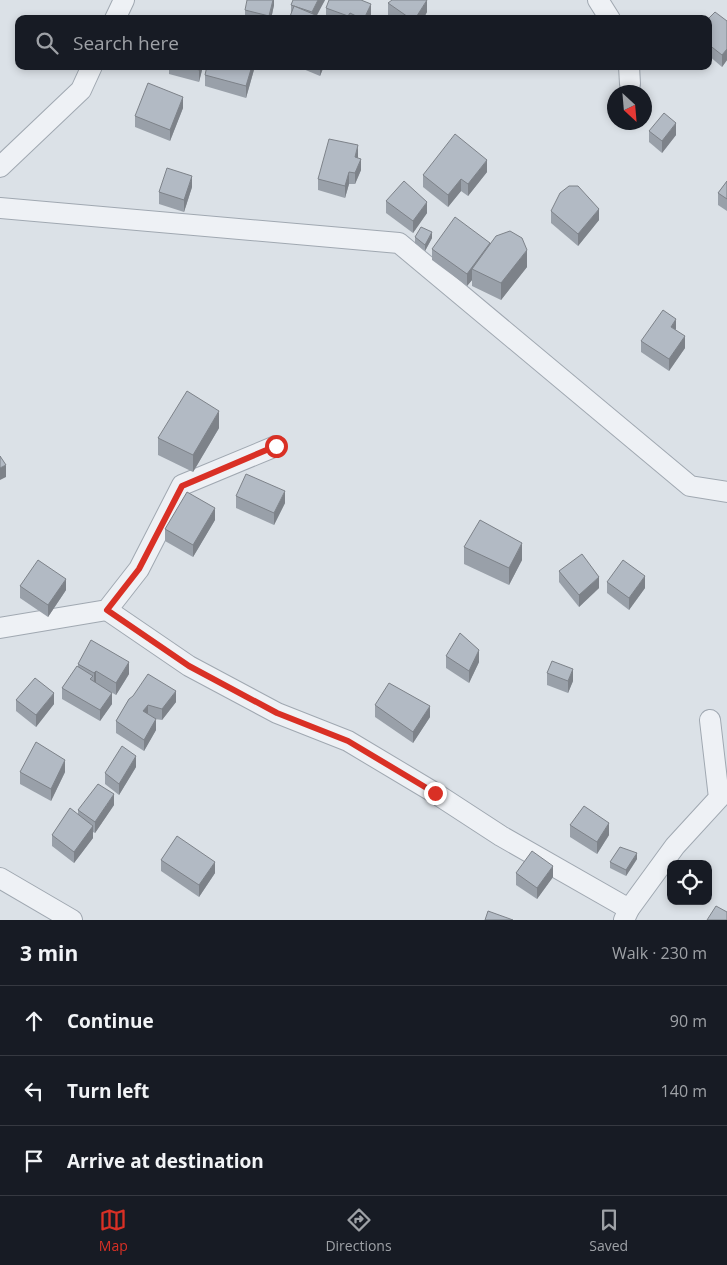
<!DOCTYPE html>
<html lang="en">
<head>
<meta charset="utf-8">
<style>
	:root { --surface:#171b24; --page:#242831; --text:#f1f3f6; --muted:#9ea1a6; --line:#363941; --accent:#d93025 }
	body { margin:0; font-family:"Open Sans",sans-serif; background:var(--page); color:var(--text) }
	.controls { position:absolute; right:15px; bottom:15px; display:grid; overflow:hidden; border-radius:10px; box-shadow:0 2px 8px #0003 }
	.controls button { width:45px; height:45px; display:grid; place-items:center; padding:0; border:0; border-bottom:1px solid var(--line); background:var(--surface); color:var(--text); font:25px sans-serif }
	.compass { position:absolute; left:607px; top:85px; width:45px; height:45px; border-radius:50%; background:var(--surface); box-shadow:0 2px 8px #0003; rotate:154deg }
	.stop { position:absolute; width:15px; height:15px; margin:-11px; border:4px solid #d93025; border-radius:50%; background:#fff }
	.stop.end { background:#d93025; border-color:#fff; box-shadow:0 1px 5px #0008 }
	.list { margin:0; padding:0; list-style:none }
	h2 { display:flex; justify-content:space-between; align-items:center; height:65px; margin:0; padding:0 20px; font-size:21px }
	h2 small { font-size:16px; font-weight:400; color:var(--muted) }
	.list li { display:grid; grid-template-columns:32px 1fr auto; gap:15px; align-items:center; box-sizing:border-box; height:70px; padding:0 20px; border-top:1px solid var(--line) }
	.list b { display:block; font-size:19px; white-space:nowrap }
	.list em { font-size:16px; font-style:normal; color:var(--muted) }
	.icon { flex:none; width:28px; height:28px; fill:none; stroke:currentColor; stroke-width:2; stroke-linecap:round; stroke-linejoin:round }
	.map { position:relative; flex:none; width:727px; height:920px; overflow:hidden }
	.search { position:absolute; background:var(--surface); box-shadow:0 2px 8px #0003; left:15px; right:15px; top:15px; height:55px; display:flex; align-items:center; gap:12px; box-sizing:border-box; padding:0 18px; border-radius:10px; color:var(--muted); font-size:19px }
	.sheet { height:275px; background:var(--surface) }
	nav { display:flex; justify-content:space-around; align-items:center; box-sizing:border-box; height:70px; border-top:1px solid var(--line); background:var(--surface); font-size:14px; color:var(--muted) }
	nav a { display:grid; justify-items:center; gap:2px }
	nav .on { color:var(--accent) }
	.map>svg:first-child { display:block }
</style>
</head>
<body>
<div class="map">
<svg width="727" height="920" viewBox="0 0 727 920">
	<rect width="100%" height="100%" fill="#dbe1e7"/>
	<g fill="none" stroke-linecap="round" stroke-linejoin="round">
		<defs>
			<g id="minor">
				<path d="M 598,0 L 610,19"/>
				<path d="M 115,19 L 124,0"/>
				<path d="M 629,66 L 630,84"/>
				<path d="M 0,167 L 81,90 L 92,66"/>
				<path d="M 0,208 L 399,243 L 690,486 L 727,492"/>
				<path d="M 107,610 L 189,666 L 277,713 L 348,741 L 435,793 L 501,836 L 629,909"/>
				<path d="M 0,628 L 107,610 L 139,569 L 182,485 L 276,446"/>
				<path d="M 0,878 L 72,920"/>
				<path d="M 624,920 L 629,909 L 675,846 L 719,798 L 710,720"/>
			</g>
		</defs>
		<use href="#minor" stroke="#a0a8b1" stroke-width="22"/>
		<use href="#minor" stroke="#eef1f5" stroke-width="20"/>
	</g>
	<g fill="#99a0a9">
		<path d="M 274,0 L 274,5 L 271,19 L 245,19 L 245,10 Z"/>
		<path d="M 293,0 L 325,0 L 316,15 L 291,12 L 291,5 Z"/>
		<path d="M 388,3 L 427,12 L 423,19 L 394,19 L 388,15 Z"/>
		<path d="M 326,8 L 371,16 L 369,19 L 326,19 Z"/>
		<path d="M 708,19 L 727,21 L 727,60 L 722,67 L 708,55 Z"/>
		<path d="M 169,66 L 203,66 L 199,82 L 169,74 Z"/>
		<path d="M 255,66 L 246,98 L 205,86 L 205,75 Z"/>
		<path d="M 296,66 L 324,66 L 320,76 Z"/>
		<path d="M 183,108 L 170,141 L 135,127 L 135,116 Z"/>
		<path d="M 649,131 L 676,135 L 662,153 L 649,142 Z"/>
		<path d="M 357,158 L 361,170 L 355,184 L 349,184 L 345,198 L 318,190 L 318,179 Z"/>
		<path d="M 487,172 L 468,196 L 461,191 L 448,207 L 423,187 L 423,175 Z"/>
		<path d="M 727,181 L 727,211 L 718,205 L 718,193 Z"/>
		<path d="M 192,187 L 184,212 L 159,204 L 159,192 Z"/>
		<path d="M 386,201 L 427,213 L 413,233 L 386,213 Z"/>
		<path d="M 551,211 L 599,220 L 578,246 L 551,223 Z"/>
		<path d="M 415,237 L 432,238 L 425,251 L 415,243 Z"/>
		<path d="M 490,243 L 527,267 L 501,300 L 472,286 L 472,280 L 467,286 L 432,260 L 432,249 Z"/>
		<path d="M 676,330 L 685,348 L 669,371 L 641,352 L 641,341 Z"/>
		<path d="M 219,428 L 193,472 L 158,455 L 158,438 Z"/>
		<path d="M 236,496 L 285,503 L 274,525 L 236,508 Z"/>
		<path d="M 215,520 L 193,557 L 165,541 L 165,529 Z"/>
		<path d="M 464,547 L 522,560 L 509,585 L 464,564 Z"/>
		<path d="M 559,571 L 599,588 L 579,607 L 559,582 Z"/>
		<path d="M 607,582 L 645,588 L 629,610 L 607,593 Z"/>
		<path d="M 20,586 L 66,590 L 48,617 L 20,598 Z"/>
		<path d="M 446,656 L 479,662 L 469,683 L 446,668 Z"/>
		<path d="M 78,664 L 129,674 L 116,695 L 111,692 L 112,704 L 100,721 L 62,699 L 62,688 L 78,667 Z"/>
		<path d="M 547,673 L 573,681 L 568,693 L 547,685 Z"/>
		<path d="M 129,699 L 176,702 L 162,720 L 155,719 L 156,730 L 144,751 L 116,733 L 116,721 Z"/>
		<path d="M 16,700 L 54,704 L 36,727 L 16,711 Z"/>
		<path d="M 375,705 L 430,717 L 413,743 L 375,717 Z"/>
		<path d="M 136,767 L 119,795 L 105,784 L 105,773 Z"/>
		<path d="M 20,772 L 65,772 L 51,801 L 20,784 Z"/>
		<path d="M 114,805 L 95,833 L 93,832 L 93,838 L 74,863 L 52,846 L 52,835 L 78,814 L 78,810 Z"/>
		<path d="M 570,825 L 609,835 L 597,854 L 570,837 Z"/>
		<path d="M 637,859 L 626,876 L 610,868 L 610,862 Z"/>
		<path d="M 161,860 L 215,873 L 199,897 L 161,871 Z"/>
		<path d="M 516,873 L 553,877 L 537,899 L 516,885 Z"/>
	</g>
	<g fill="#7d8289">
		<path d="M 273,0 L 274,0 L 274,5 L 271,19 L 269,19 Z"/>
		<path d="M 318,0 L 325,0 L 315,19 L 312,19 L 312,12 Z"/>
		<path d="M 427,0 L 427,12 L 423,19 L 415,19 Z"/>
		<path d="M 371,4 L 371,16 L 369,19 L 364,19 Z"/>
		<path d="M 727,49 L 727,60 L 722,67 L 722,55 Z"/>
		<path d="M 200,66 L 203,66 L 199,82 L 199,70 Z"/>
		<path d="M 252,66 L 255,66 L 246,98 L 246,86 Z"/>
		<path d="M 320,66 L 324,66 L 320,76 Z"/>
		<path d="M 183,97 L 183,108 L 170,141 L 170,130 Z"/>
		<path d="M 676,123 L 676,135 L 662,153 L 662,141 Z"/>
		<path d="M 358,145 L 358,157 L 355,169 L 355,157 Z"/>
		<path d="M 361,159 L 361,170 L 355,184 L 355,173 Z"/>
		<path d="M 487,160 L 487,172 L 468,196 L 468,184 Z"/>
		<path d="M 349,172 L 349,184 L 345,198 L 345,186 Z"/>
		<path d="M 192,176 L 192,187 L 184,212 L 184,200 Z"/>
		<path d="M 461,179 L 461,191 L 448,207 L 448,195 Z"/>
		<path d="M 427,202 L 427,213 L 413,233 L 413,221 Z"/>
		<path d="M 599,209 L 599,220 L 578,246 L 578,234 Z"/>
		<path d="M 432,232 L 432,238 L 425,251 L 425,245 Z"/>
		<path d="M 490,243 L 472,269 L 472,280 L 467,286 L 467,274 Z"/>
		<path d="M 527,250 L 527,267 L 501,300 L 501,283 Z"/>
		<path d="M 676,319 L 676,330 L 671,327 Z"/>
		<path d="M 685,336 L 685,348 L 669,371 L 669,359 Z"/>
		<path d="M 219,411 L 219,428 L 193,472 L 193,455 Z"/>
		<path d="M 6,465 L 6,477 L 0,480 L 0,468 Z"/>
		<path d="M 285,491 L 285,503 L 274,525 L 274,513 Z"/>
		<path d="M 215,508 L 215,520 L 193,557 L 193,545 Z"/>
		<path d="M 522,543 L 522,560 L 509,585 L 509,568 Z"/>
		<path d="M 645,576 L 645,588 L 629,610 L 629,598 Z"/>
		<path d="M 599,577 L 599,588 L 579,607 L 579,595 Z"/>
		<path d="M 66,579 L 66,590 L 48,617 L 48,605 Z"/>
		<path d="M 479,650 L 479,662 L 469,683 L 469,671 Z"/>
		<path d="M 129,662 L 129,674 L 116,695 L 116,683 Z"/>
		<path d="M 573,669 L 573,681 L 568,693 L 568,681 Z"/>
		<path d="M 96,671 L 96,683 L 94,684 L 94,673 Z"/>
		<path d="M 176,691 L 176,702 L 162,720 L 162,709 Z"/>
		<path d="M 54,693 L 54,704 L 36,727 L 36,715 Z"/>
		<path d="M 112,693 L 112,704 L 100,721 L 100,710 Z"/>
		<path d="M 148,705 L 148,717 L 143,711 Z"/>
		<path d="M 430,706 L 430,717 L 413,743 L 413,732 Z"/>
		<path d="M 156,719 L 156,730 L 144,751 L 144,740 Z"/>
		<path d="M 136,756 L 136,767 L 119,795 L 119,784 Z"/>
		<path d="M 65,760 L 65,772 L 51,801 L 51,789 Z"/>
		<path d="M 114,794 L 114,805 L 95,833 L 95,822 Z"/>
		<path d="M 609,823 L 609,835 L 597,854 L 597,842 Z"/>
		<path d="M 93,826 L 93,838 L 74,863 L 74,852 Z"/>
		<path d="M 637,853 L 637,859 L 626,876 L 626,870 Z"/>
		<path d="M 215,862 L 215,873 L 199,897 L 199,885 Z"/>
		<path d="M 553,866 L 553,877 L 537,899 L 537,888 Z"/>
	</g>
	<g fill="#b2bac4" stroke="#7d8289">
		<path d="M 247,0 L 273,0 L 269,16 L 245,10 Z"/>
		<path d="M 293,0 L 318,0 L 312,12 L 291,5 Z"/>
		<path d="M 329,0 L 361,0 L 371,4 L 364,19 L 362,19 L 350,13 L 348,16 L 326,8 Z"/>
		<path d="M 392,0 L 427,0 L 415,19 L 411,19 L 388,3 Z"/>
		<path d="M 294,6 L 325,19 L 289,19 Z"/>
		<path d="M 715,12 L 727,21 L 727,49 L 722,55 L 708,44 L 708,19 Z"/>
		<path d="M 185,66 L 200,66 L 199,70 Z"/>
		<path d="M 207,66 L 252,66 L 246,86 L 205,75 Z"/>
		<path d="M 148,83 L 183,97 L 170,130 L 135,116 Z"/>
		<path d="M 664,113 L 676,123 L 662,141 L 649,131 Z"/>
		<path d="M 455,134 L 487,160 L 468,184 L 461,179 L 448,195 L 423,175 Z"/>
		<path d="M 329,139 L 358,145 L 355,157 L 361,159 L 355,173 L 349,172 L 345,186 L 318,179 Z"/>
		<path d="M 167,168 L 192,176 L 184,200 L 159,192 Z"/>
		<path d="M 404,181 L 427,202 L 413,221 L 386,201 Z"/>
		<path d="M 727,181 L 727,199 L 718,193 Z"/>
		<path d="M 569,186 L 578,186 L 599,209 L 578,234 L 551,211 L 560,193 Z"/>
		<path d="M 455,217 L 490,243 L 467,274 L 432,249 Z"/>
		<path d="M 421,227 L 432,232 L 425,245 L 415,237 Z"/>
		<path d="M 510,231 L 522,238 L 527,250 L 501,283 L 472,269 L 496,236 Z"/>
		<path d="M 663,310 L 676,319 L 671,327 L 685,336 L 669,359 L 641,341 Z"/>
		<path d="M 187,391 L 219,411 L 193,455 L 158,438 Z"/>
		<path d="M 0,456 L 6,465 L 0,468 Z"/>
		<path d="M 246,474 L 285,491 L 274,513 L 236,496 Z"/>
		<path d="M 187,492 L 215,508 L 193,545 L 165,529 Z"/>
		<path d="M 480,520 L 522,543 L 509,568 L 464,547 Z"/>
		<path d="M 582,554 L 599,577 L 579,595 L 559,571 Z"/>
		<path d="M 38,560 L 66,579 L 48,605 L 20,586 Z"/>
		<path d="M 623,560 L 645,576 L 629,598 L 607,582 Z"/>
		<path d="M 460,633 L 479,650 L 469,671 L 446,656 Z"/>
		<path d="M 91,640 L 129,662 L 116,683 L 96,671 L 94,673 L 78,664 Z"/>
		<path d="M 552,661 L 573,669 L 568,681 L 547,673 Z"/>
		<path d="M 77,666 L 93,676 L 90,679 L 112,693 L 100,710 L 62,688 Z"/>
		<path d="M 148,674 L 176,691 L 162,709 L 148,705 L 143,711 L 156,719 L 144,740 L 116,721 L 129,699 L 133,696 Z"/>
		<path d="M 35,678 L 54,693 L 36,715 L 16,700 Z"/>
		<path d="M 389,683 L 430,706 L 413,732 L 375,705 Z"/>
		<path d="M 36,742 L 65,760 L 51,789 L 20,772 Z"/>
		<path d="M 122,746 L 136,756 L 119,784 L 105,773 Z"/>
		<path d="M 98,784 L 114,794 L 95,822 L 78,810 Z"/>
		<path d="M 584,806 L 609,823 L 597,842 L 570,825 Z"/>
		<path d="M 70,808 L 93,826 L 74,852 L 52,835 Z"/>
		<path d="M 177,836 L 215,862 L 199,885 L 161,860 Z"/>
		<path d="M 620,847 L 637,853 L 626,870 L 610,862 Z"/>
		<path d="M 532,851 L 553,866 L 537,888 L 516,873 Z"/>
		<path d="M 716,906 L 727,912 L 727,920 L 707,920 Z"/>
		<path d="M 488,911 L 513,920 L 485,920 Z"/>
	</g>
	<g fill="none" stroke-linecap="round" stroke-linejoin="round">
		<path stroke="#d93025" stroke-width="6" d="M 276,446 L 182,486 L 139,569 L 107,610 L 189,666 L 277,713 L 348,741 L 435,793"/>
	</g>
</svg>
<div class="controls">
<button><svg class="icon" aria-label="locate" viewBox="0 0 24 24"><circle cx="12" cy="12" r="6"/><path d="M12 2v4M12 18v4M2 12h4M18 12h4"/></svg></button>
</div>
<svg class="compass" viewBox="-18 -18 36 36"><path d="M0-13l5 13h-10z" fill="#e53935"/><path d="M0 13l5-13h-10z" fill="#9ea1a6"/></svg>
<div class="stop" style="left:276px;top:446px"></div>
<div class="stop end" style="left:435px;top:793px"></div>
<div class="search"><svg class="icon" aria-label="search" viewBox="0 0 24 24"><circle cx="10" cy="10" r="6"/><path d="M15 15l6 6"/></svg>Search here</div>
</div>
<section class="sheet">
<h2>3 min<small>Walk · 230 m</small></h2>
<ul class="list">
<li><svg class="icon" aria-label="ahead" viewBox="0 0 24 24"><path d="M12 20V5M6 11l6-6 6 6"/></svg><div><b>Continue</b></div><em>90 m</em></li>
<li><svg class="icon" aria-label="left" viewBox="0 0 24 24"><path d="M17 20v-9H6M10 6l-5 5 5 5"/></svg><div><b>Turn left</b></div><em>140 m</em></li>
<li><svg class="icon" aria-label="arrive" viewBox="0 0 24 24"><path d="M6 21V4h12l-3 4 3 4H6"/></svg><div><b>Arrive at destination</b></div></li>
</ul>
</section>
<nav>
<a class="on"><svg class="icon" aria-label="map" viewBox="0 0 24 24"><path d="M3 6l6-2 6 2 6-2v14l-6 2-6-2-6 2zM9 4v14M15 6v14"/></svg>Map</a>
<a><svg class="icon" aria-label="directions" viewBox="0 0 24 24"><path d="M12 3l9 9-9 9-9-9zM9 14v-3h6M13 9l2 2-2 2"/></svg>Directions</a>
<a><svg class="icon" aria-label="saved" viewBox="0 0 24 24"><path d="M7 4h10v16l-5-4-5 4z"/></svg>Saved</a>
</nav>
</body>
</html>
